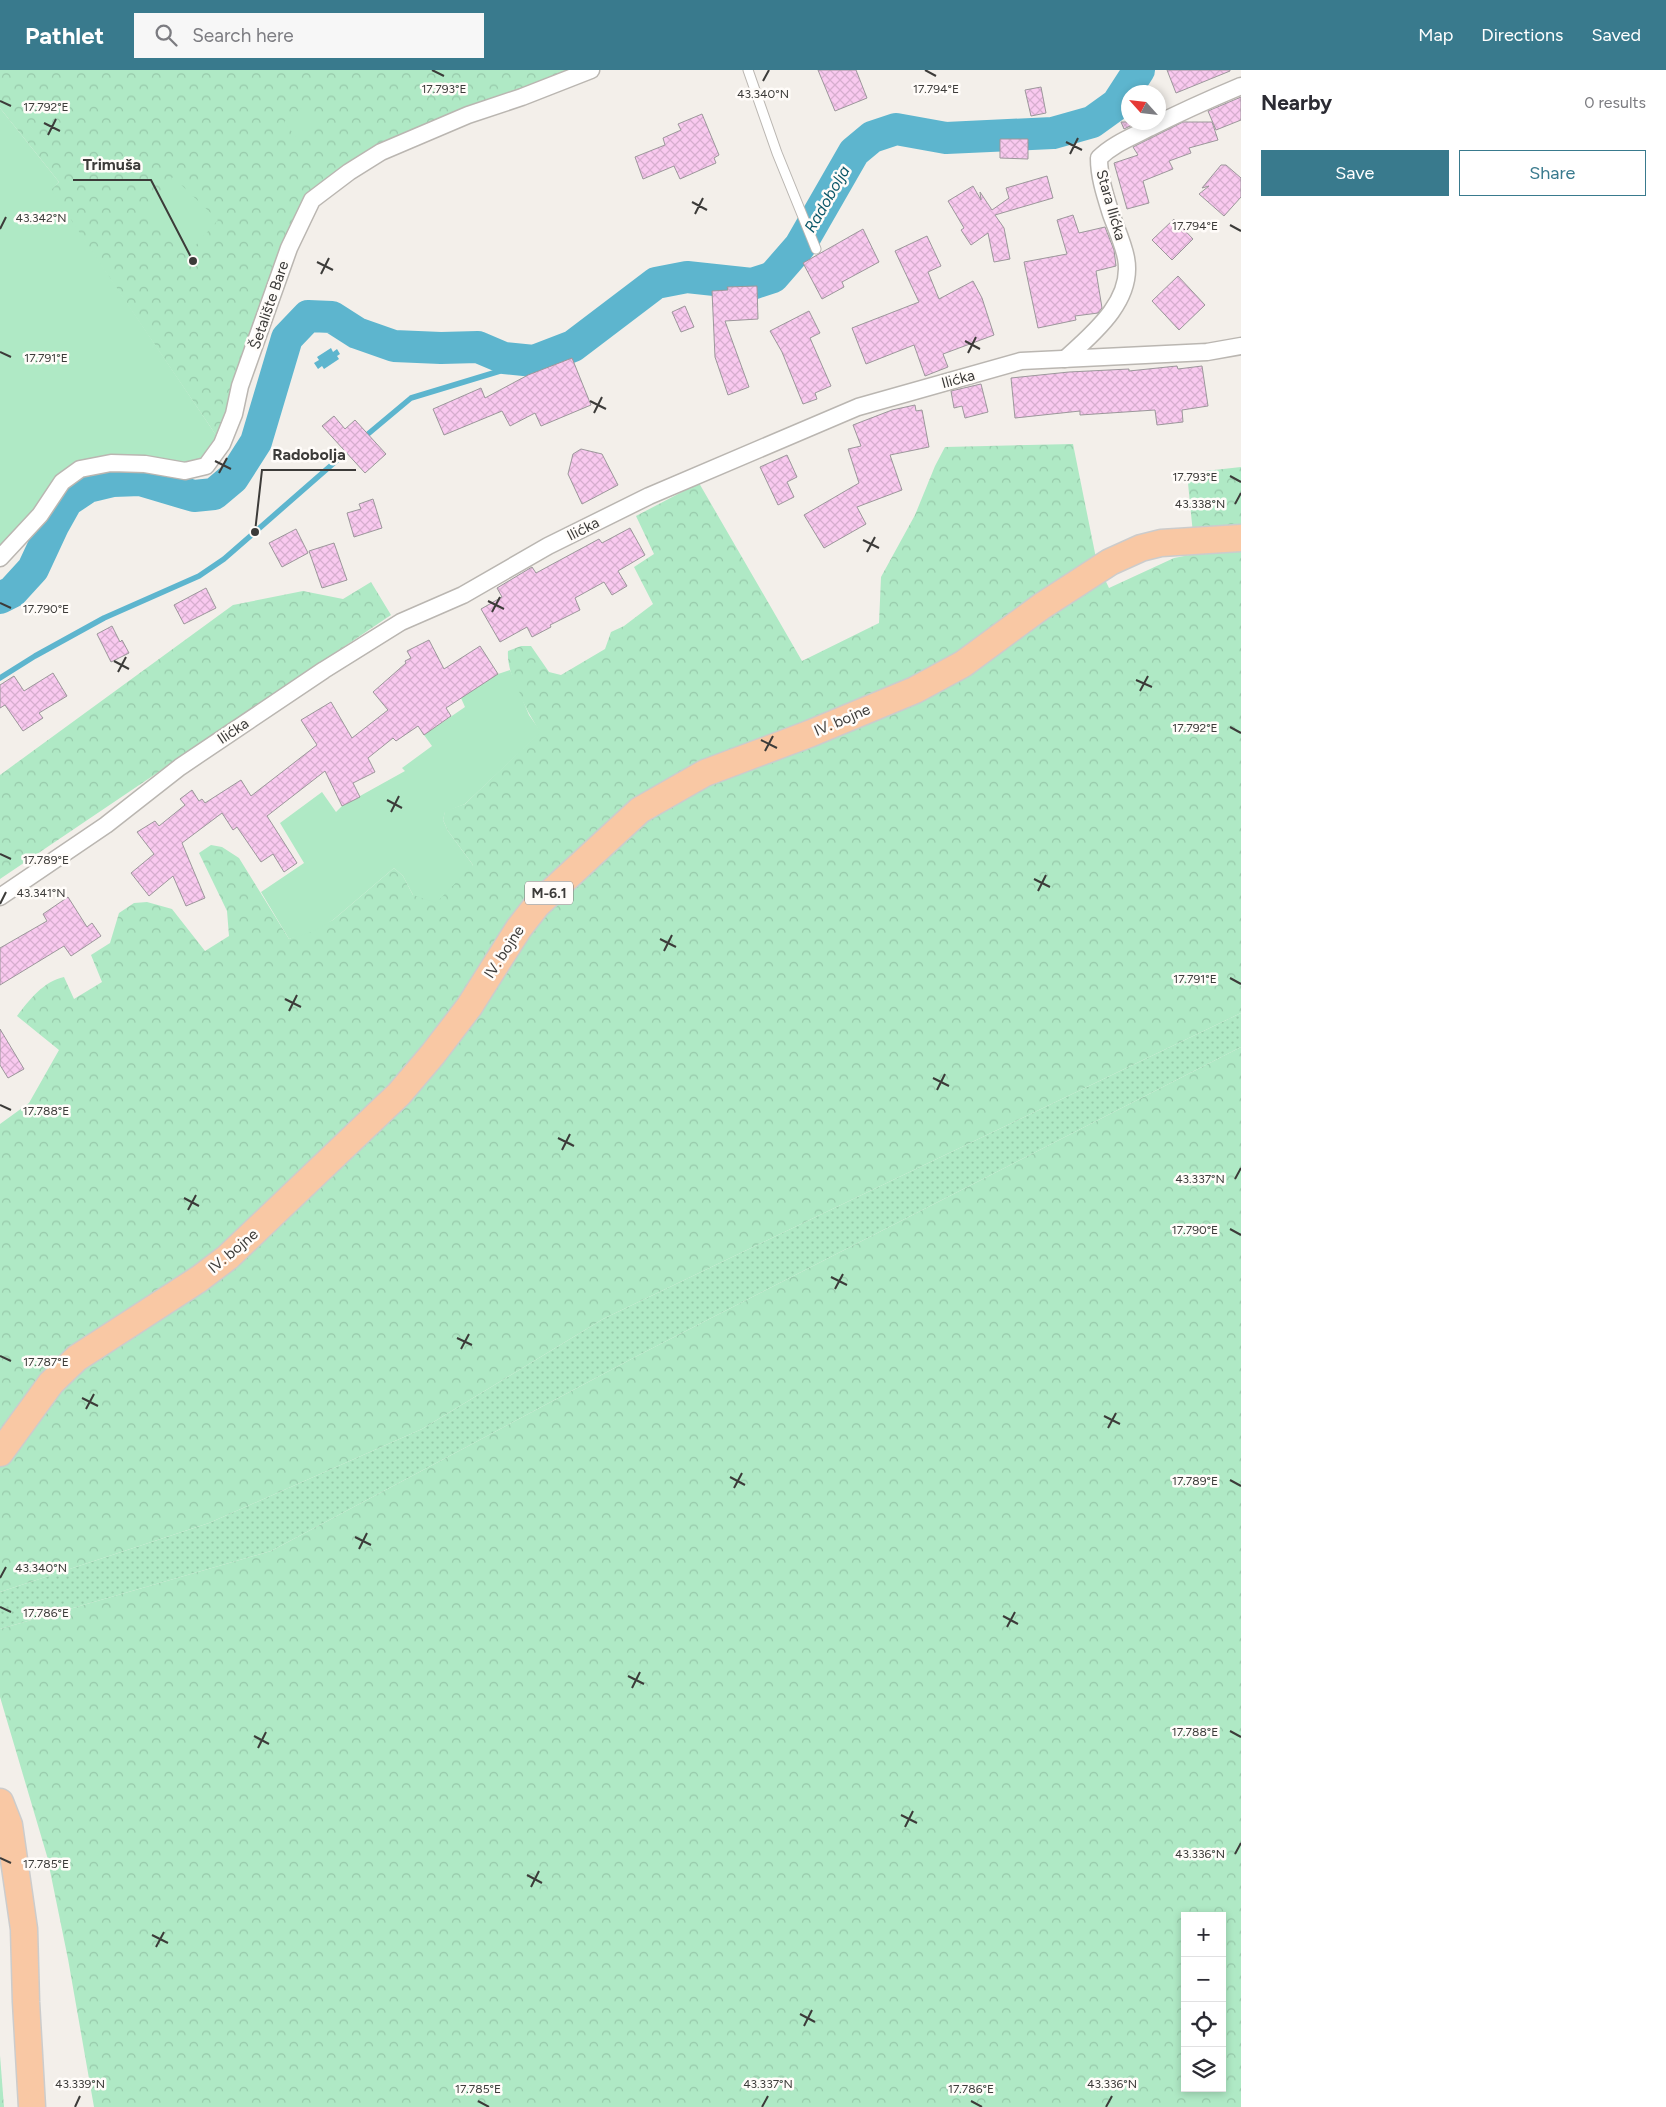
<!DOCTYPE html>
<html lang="en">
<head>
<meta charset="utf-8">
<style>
	:root { --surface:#fff; --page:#f7f7f7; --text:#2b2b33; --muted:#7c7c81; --line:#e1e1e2; --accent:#397a8d }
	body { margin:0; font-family:Figtree,sans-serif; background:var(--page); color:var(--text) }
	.controls { position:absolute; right:15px; bottom:15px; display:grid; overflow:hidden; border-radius:0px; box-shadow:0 2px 8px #0003 }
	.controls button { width:45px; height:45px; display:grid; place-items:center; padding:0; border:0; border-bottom:1px solid var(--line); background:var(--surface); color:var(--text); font:25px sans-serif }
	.compass { position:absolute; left:1121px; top:15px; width:45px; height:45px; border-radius:50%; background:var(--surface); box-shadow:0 2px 8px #0003; rotate:297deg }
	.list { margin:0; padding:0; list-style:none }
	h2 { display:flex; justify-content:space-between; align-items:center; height:65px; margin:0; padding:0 20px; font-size:21px }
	h2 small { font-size:16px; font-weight:400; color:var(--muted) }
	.actions { display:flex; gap:10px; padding:15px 20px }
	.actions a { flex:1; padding:11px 0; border:1px solid var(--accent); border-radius:0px; text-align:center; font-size:18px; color:var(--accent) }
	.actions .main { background:var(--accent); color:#fff }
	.icon { flex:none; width:28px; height:28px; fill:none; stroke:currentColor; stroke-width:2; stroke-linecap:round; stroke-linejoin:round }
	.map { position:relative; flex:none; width:1241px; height:2037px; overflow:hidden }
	header { display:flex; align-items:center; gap:30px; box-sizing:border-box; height:70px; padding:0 25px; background:var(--accent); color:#fff }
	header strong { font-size:24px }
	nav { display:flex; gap:28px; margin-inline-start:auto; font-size:18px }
	.search { width:350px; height:45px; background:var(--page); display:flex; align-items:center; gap:12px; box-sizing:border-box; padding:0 18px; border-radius:0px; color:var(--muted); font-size:19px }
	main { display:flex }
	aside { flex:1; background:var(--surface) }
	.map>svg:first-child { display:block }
</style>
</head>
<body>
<header>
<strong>Pathlet</strong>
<div class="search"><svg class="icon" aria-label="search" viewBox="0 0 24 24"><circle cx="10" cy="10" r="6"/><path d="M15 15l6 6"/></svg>Search here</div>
<nav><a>Map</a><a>Directions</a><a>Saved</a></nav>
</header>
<main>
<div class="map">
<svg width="1241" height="2037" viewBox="0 0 1241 2037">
	<defs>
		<pattern id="grass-dots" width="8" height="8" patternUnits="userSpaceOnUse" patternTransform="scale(1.25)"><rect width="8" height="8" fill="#afe9c5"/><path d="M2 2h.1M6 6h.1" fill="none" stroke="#97c9aa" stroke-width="1.8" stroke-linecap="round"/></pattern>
		<pattern id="forest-crowns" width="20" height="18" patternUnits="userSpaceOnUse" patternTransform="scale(1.25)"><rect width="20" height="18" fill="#afe9c5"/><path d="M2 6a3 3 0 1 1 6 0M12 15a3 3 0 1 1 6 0" fill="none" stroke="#97c9aa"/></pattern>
		<pattern id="building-cross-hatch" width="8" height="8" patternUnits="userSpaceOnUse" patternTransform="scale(1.25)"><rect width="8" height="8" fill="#f9c9ef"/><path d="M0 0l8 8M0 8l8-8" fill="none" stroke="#d6aece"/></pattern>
	</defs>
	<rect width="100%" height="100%" fill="#f3efea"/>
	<path fill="url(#grass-dots)" d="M 1241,943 L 1241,977 L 637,1286 L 271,1481 L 0,1559 L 0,1522 L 209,1453 L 422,1359 L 603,1249 Z"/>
	<g fill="url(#forest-crowns)" fill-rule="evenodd">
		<path d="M 0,0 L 591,0 L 381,82 L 312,130 L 222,374 L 50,120 L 59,112 L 0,38 Z"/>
		<path d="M 1073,374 L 1097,493 L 1109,518 L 1174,488 L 1195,484 L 1187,403 L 1241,397 L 1241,943 L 603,1249 L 422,1359 L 209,1453 L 0,1522 L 0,1054 L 29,1033 L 59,980 L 17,946 C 29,930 44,911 64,907 L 74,929 L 102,912 L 91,885 L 110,873 L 119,843 L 134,833 L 147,832 L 172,839 L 205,881 L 229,866 L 227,841 L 199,783 L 211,775 L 222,777 L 239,788 L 289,869 L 333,850 L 394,798 L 403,806 L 413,825 L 473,795 L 448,761 L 443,750 L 445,741 L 465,734 L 540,662 C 528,642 506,605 508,581 L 521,576 L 531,576 L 549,602 L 561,605 L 605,579 L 611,562 L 624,556 L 653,534 L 634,497 L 654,484 L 636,446 L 699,413 L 802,591 L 879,553 L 881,507 L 915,445 L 935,396 L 945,377 Z"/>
		<path d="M 371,512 L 391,545 L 0,809 L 0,705 L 233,535 L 303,521 L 343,529 Z"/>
		<path d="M 1241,977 L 1241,2037 L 94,2037 L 68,1889 L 47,1786 L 0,1627 L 0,1559 L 271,1481 L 637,1286 ZM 1185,1846 L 1222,1846 L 1222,2018 L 1185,2018 Z"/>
		<path d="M 0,1985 L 4,2037 L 0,2037 Z"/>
	</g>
	<g fill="#afe9c5">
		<path d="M 306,35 L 325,53 L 300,72 L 284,52 Z"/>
		<path d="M 0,38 L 59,112 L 51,120 L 222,374 L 206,396 L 80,399 L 0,488 Z"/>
		<path d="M 173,107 L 218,150 L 187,185 L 142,141 Z"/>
		<path d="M 510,600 L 529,645 L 541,662 L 465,734 L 445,742 L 443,750 L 448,761 L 473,795 L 436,833 L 413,825 L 403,806 L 394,798 L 333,850 L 312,862 L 289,869 L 261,822 L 304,793 L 280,753 L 322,722 L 336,742 L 342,736 L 405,701 L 402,698 L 432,676 L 424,665 L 465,637 L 461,628 L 498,604 Z"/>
	</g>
	<path fill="#5db5ce" d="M 331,278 L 333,282 L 337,279 L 340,284 L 337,286 L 339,289 L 324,299 L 322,296 L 318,299 L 314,293 L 319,290 L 317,287 Z"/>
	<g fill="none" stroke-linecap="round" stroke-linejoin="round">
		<g stroke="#5db5ce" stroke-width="5.5">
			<path d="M 362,369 L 411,328 L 500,301 L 522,290"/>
			<path d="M 0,608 L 35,586 L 104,548 L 199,506 L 224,489 L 351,378"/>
		</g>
		<path stroke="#5db5ce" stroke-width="32" d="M 0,528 L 12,522 L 33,499 L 53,456 L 67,431 L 88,417 L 113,411 L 140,410 L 194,426 L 214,424 L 233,408 L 256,372 L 287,268 L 308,246 L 332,247 L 357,263 L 394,276 L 441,278 L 478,277 L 504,288 L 534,291 L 573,276 L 656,213 L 687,207 L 752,214 L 773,207 L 800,176 L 854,82 L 872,67 L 896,59 L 946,68 L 1053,63 L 1092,52 L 1117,34 L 1139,0"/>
	</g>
	<g fill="url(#building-cross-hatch)" stroke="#9c979b">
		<path d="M 818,0 L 856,0 L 867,28 L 835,41 Z"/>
		<path d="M 1167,0 L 1230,0 L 1230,1 L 1176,23 Z"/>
		<path d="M 1041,17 L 1046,43 L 1031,46 L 1025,20 Z"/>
		<path d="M 1241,27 L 1241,50 L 1216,60 L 1208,41 Z"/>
		<path d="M 702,44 L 719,85 L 714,88 L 716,93 L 680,109 L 674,96 L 643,109 L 635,87 L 665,75 L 663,68 L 681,60 L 678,54 Z"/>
		<path d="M 1121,52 L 1138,52 L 1124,59 Z"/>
		<path d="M 1183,52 L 1212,52 L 1218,70 L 1189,78 L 1191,83 L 1169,91 L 1173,99 L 1143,111 L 1149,133 L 1127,139 L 1114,93 L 1138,85 L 1133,77 Z"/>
		<path d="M 1000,69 L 1028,69 L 1028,89 L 1000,88 Z"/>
		<path d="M 1221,95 L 1226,95 L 1241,108 L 1241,127 L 1224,146 L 1199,124 L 1209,116 L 1202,118 Z"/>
		<path d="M 1047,106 L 1053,128 L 995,145 L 1004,158 L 1010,189 L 994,192 L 988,163 L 971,175 L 961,160 L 964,158 L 948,131 L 973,116 L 981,130 L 980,122 L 992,140 L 1009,128 L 1006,118 Z"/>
		<path d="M 1073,145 L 1079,163 L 1105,157 L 1114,180 L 1116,196 L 1096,201 L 1102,238 L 1098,243 L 1075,246 L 1076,250 L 1038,258 L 1024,192 L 1067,184 L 1057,150 Z"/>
		<path d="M 1174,149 L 1193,169 L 1172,190 L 1152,170 Z"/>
		<path d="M 863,159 L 879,192 L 842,212 L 844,217 L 822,229 L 803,193 Z"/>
		<path d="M 927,166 L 941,196 L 928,202 L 939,229 L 973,211 L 982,228 L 994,265 L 943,284 L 948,297 L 925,306 L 914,275 L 866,294 L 852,258 L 919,232 L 895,181 Z"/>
		<path d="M 1178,206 L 1205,235 L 1179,260 L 1152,231 Z"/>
		<path d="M 757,216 L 758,249 L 725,251 L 749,317 L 728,325 L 715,287 L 712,221 L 728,220 L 727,217 Z"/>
		<path d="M 685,236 L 694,257 L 681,262 L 672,242 Z"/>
		<path d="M 809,241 L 820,263 L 810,268 L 831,316 L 815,323 L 817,329 L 803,334 L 782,282 L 770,261 Z"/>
		<path d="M 572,288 L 591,335 L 541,356 L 535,343 L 510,356 L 502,341 L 444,365 L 433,339 L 481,318 L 485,328 L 528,305 Z"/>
		<path d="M 1177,296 L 1178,299 L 1202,296 L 1208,336 L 1182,340 L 1183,352 L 1157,355 L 1155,340 L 1080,345 L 1080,341 L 1015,348 L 1011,308 L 1069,302 L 1129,299 L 1129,301 Z"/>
		<path d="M 981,314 L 988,342 L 965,348 L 962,336 L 954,338 L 951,321 Z"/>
		<path d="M 915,335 L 916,341 L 922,340 L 929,377 L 890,385 L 902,420 L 857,437 L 866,454 L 824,478 L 804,445 L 859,413 L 848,379 L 861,376 L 853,355 L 892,340 Z"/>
		<path d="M 334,346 L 345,359 L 355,350 L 386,384 L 365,403 L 322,356 Z"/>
		<path d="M 581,379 L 602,384 L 618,415 L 582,434 L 568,404 L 573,384 Z"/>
		<path d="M 787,385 L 797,407 L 787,412 L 794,427 L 778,435 L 760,397 Z"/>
		<path d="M 373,429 L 382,458 L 354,467 L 347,443 L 361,439 L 359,434 Z"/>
		<path d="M 630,458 L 645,485 L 618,501 L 627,516 L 612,525 L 604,512 L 575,528 L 580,540 L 550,555 L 551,557 L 532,567 L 527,557 L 500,572 L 481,539 L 502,527 L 497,518 L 532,497 L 536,503 L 599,469 L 602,473 Z"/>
		<path d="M 296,459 L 308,483 L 282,497 L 269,473 Z"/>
		<path d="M 334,473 L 347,510 L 322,518 L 309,481 Z"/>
		<path d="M 206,518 L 216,538 L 184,554 L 174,535 Z"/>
		<path d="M 112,556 L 120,572 L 122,570 L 129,583 L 111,592 L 97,564 Z"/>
		<path d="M 429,570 L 444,599 L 480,576 L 498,604 L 446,638 L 451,646 L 424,665 L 418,656 L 396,671 L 393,668 L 368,688 L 375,702 L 353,713 L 360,727 L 342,736 L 325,701 L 267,746 L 297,793 L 284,802 L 273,784 L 261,792 L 237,757 L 233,760 L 222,743 L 182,773 L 205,828 L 186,836 L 173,806 L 149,826 L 131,803 L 154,784 L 137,762 L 155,751 L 159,756 L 185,735 L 180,729 L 192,720 L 199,731 L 202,729 L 205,733 L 241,710 L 251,726 L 317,675 L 301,650 L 331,632 L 352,668 L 388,640 L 373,622 L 406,593 L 405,591 L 411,588 L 407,581 Z"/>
		<path d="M 53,603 L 67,626 L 39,643 L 43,648 L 23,661 L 5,635 L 0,638 L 0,615 L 14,606 L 24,621 Z"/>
		<path d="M 68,827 L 87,857 L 92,853 L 101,866 L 71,886 L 64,876 L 0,915 L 0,878 L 47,851 L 43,844 Z"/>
		<path d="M 0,959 L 24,999 L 8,1008 L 0,995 Z"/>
	</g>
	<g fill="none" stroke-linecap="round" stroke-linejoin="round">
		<defs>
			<path id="service" d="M 748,0 L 777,83 L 816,179"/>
			<g id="minor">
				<path d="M 1065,289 C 1094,263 1134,230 1126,188 C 1123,173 1116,158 1111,144 C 1105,125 1099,107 1099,88 C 1113,74 1132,67 1149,58 C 1179,43 1210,29 1241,16"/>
				<path d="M 0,488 L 40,445 L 62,412 L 80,399 L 111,393 L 145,394 L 185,401 L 206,396 L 222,374 L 234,344 L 240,316 L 289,178 L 312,130 L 349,102 L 381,82 L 468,45 L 522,27 L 591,0"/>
				<path d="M 0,827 L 106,755 L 180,697 L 324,600 L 401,552 L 463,525 L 548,476 L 649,426 L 858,337 L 1021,291 L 1207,282 L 1241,276"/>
			</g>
			<g id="primary">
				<path d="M 0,1383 L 51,1313 L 77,1288 L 199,1209 L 228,1187 L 399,1024 L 433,984 L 469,937 L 519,858 L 537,835 L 640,740 L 705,703 L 809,664 L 915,620 L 963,594 L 1042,536 L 1110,492 L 1141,478 L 1161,473 L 1241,468"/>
				<path d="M 0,1732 L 9,1755 L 24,1859 L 26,1932 L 32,2037"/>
			</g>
		</defs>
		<use href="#service" stroke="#bab6b1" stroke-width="11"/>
		<use href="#minor" stroke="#bab6b1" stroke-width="19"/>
		<use href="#primary" stroke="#ccc" stroke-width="29"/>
		<use href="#service" stroke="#fff" stroke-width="9"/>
		<use href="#minor" stroke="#fff" stroke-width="16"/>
		<use href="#primary" stroke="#f9c8a4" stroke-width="26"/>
	</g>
	<path fill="none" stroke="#3c3b39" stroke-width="2" d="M 432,0 L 444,6M 925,0 L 936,6M 763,11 L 769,0M 0,31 L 11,36M 44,53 L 60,61M 48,65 L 56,49M 1066,72 L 1082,80M 1070,84 L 1078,68M 692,132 L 707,140M 695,144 L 703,128M 1230,155 L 1241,161M 0,159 L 6,147M 317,192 L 333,200M 321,204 L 329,188M 965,271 L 980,279M 0,282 L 11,287M 968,283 L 976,267M 590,331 L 606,339M 594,343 L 602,327M 215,391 L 231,399M 219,403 L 227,388M 1230,406 L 1241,412M 1235,434 L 1241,423M 863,470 L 879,478M 867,482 L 875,467M 488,531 L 504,539M 0,533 L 11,538M 492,542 L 500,527M 114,591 L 129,599M 118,602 L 126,587M 1136,610 L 1152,617M 1140,621 L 1148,606M 1230,657 L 1241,663M 761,670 L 777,678M 765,681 L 773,666M 387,730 L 402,738M 391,742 L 399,726M 0,784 L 11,789M 1034,809 L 1050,817M 1038,821 L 1046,805M 0,834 L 6,822M 660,869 L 676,877M 664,881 L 672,865M 1230,908 L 1241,914M 285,929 L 301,937M 289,941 L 297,925M 933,1008 L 949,1016M 937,1020 L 945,1004M 0,1035 L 11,1040M 558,1068 L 574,1076M 562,1080 L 570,1064M 1235,1109 L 1241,1098M 184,1128 L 199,1136M 188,1140 L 196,1125M 1230,1159 L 1241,1165M 831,1207 L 847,1215M 835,1219 L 843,1204M 457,1268 L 472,1275M 461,1279 L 469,1264M 0,1286 L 11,1291M 82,1328 L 98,1336M 86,1339 L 94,1324M 1104,1346 L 1120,1354M 1108,1358 L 1116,1343M 730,1407 L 745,1415M 1230,1410 L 1241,1416M 734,1418 L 742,1403M 355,1467 L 371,1475M 359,1479 L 367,1463M 0,1508 L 6,1497M 0,1537 L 11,1542M 1003,1546 L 1018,1554M 1007,1557 L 1015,1542M 628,1606 L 644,1614M 632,1618 L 640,1602M 1230,1661 L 1241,1667M 254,1666 L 269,1674M 258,1678 L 266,1662M 901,1745 L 917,1753M 905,1757 L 913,1741M 1235,1784 L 1241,1773M 0,1788 L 11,1793M 527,1805 L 542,1813M 531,1817 L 539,1801M 152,1865 L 168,1873M 156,1877 L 164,1862M 800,1944 L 815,1952M 804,1956 L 812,1940M 478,2031 L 489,2037M 971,2031 L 982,2037M 75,2037 L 80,2026M 762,2037 L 768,2026M 1106,2037 L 1112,2026"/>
	<g text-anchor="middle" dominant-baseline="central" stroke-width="5" stroke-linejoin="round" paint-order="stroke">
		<rect fill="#fffcf9" stroke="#767573" stroke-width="1" x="525" y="811.5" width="48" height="23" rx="4"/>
		<g font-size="14" font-weight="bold" fill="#3c3b39">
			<text x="549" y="823">M-6.1</text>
		</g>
		<g font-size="15" fill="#3c3b39" stroke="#fffcf9">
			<text transform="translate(1111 135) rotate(74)">Stara Ilićka</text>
			<text transform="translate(269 235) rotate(-71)">Šetalište Bare</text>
			<text transform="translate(958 309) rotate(-15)">Ilićka</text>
			<text transform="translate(583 459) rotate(-27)">Ilićka</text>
			<text transform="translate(842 650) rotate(-23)">IV. bojne</text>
			<text transform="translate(233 661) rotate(-34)">Ilićka</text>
			<text transform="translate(504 882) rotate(-57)">IV. bojne</text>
			<text transform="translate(233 1181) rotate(-40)">IV. bojne</text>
		</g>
		<g font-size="16" font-style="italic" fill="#0b5769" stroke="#fffcf9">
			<text transform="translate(827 129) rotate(-60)">Radobolja</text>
		</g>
	</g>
	<g font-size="12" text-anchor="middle" fill="#3c3b39" stroke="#fffcf9" stroke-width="5" stroke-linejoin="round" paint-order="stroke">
		<text x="444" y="23">17.793°E</text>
		<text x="936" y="23">17.794°E</text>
		<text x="763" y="28">43.340°N</text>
		<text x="46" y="41">17.792°E</text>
		<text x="41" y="152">43.342°N</text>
		<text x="1195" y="160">17.794°E</text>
		<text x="46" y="292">17.791°E</text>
		<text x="1195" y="411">17.793°E</text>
		<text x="1200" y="438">43.338°N</text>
		<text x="46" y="543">17.790°E</text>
		<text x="1195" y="662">17.792°E</text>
		<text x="46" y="794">17.789°E</text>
		<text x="41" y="827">43.341°N</text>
		<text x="1195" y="913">17.791°E</text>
		<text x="46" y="1045">17.788°E</text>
		<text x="1200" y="1113">43.337°N</text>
		<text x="1195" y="1164">17.790°E</text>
		<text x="46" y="1296">17.787°E</text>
		<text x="1195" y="1415">17.789°E</text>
		<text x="41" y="1502">43.340°N</text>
		<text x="46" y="1547">17.786°E</text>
		<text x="1195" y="1666">17.788°E</text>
		<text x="1200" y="1788">43.336°N</text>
		<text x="46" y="1798">17.785°E</text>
		<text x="80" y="2018">43.339°N</text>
		<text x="768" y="2018">43.337°N</text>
		<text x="1112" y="2018">43.336°N</text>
		<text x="478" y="2023">17.785°E</text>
		<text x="971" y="2023">17.786°E</text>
	</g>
	<path fill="none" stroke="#3c3b39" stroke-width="2" d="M193 191L151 110H73M255 462L262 400H356"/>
	<g fill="#3c3b39" stroke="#fffcf9" stroke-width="2">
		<circle cx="193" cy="191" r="5"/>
		<circle cx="255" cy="462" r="5"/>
	</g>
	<g font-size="16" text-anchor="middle" font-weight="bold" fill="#3c3b39" stroke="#fffcf9" stroke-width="5" stroke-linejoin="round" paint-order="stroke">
		<text x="112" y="100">Trimuša</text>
		<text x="309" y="390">Radobolja</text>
	</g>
</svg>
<div class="controls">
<button>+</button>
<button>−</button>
<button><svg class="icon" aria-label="locate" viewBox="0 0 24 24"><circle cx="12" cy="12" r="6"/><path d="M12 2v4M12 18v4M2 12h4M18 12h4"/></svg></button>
<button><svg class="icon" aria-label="layers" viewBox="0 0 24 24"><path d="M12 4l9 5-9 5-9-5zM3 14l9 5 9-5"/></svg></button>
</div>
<svg class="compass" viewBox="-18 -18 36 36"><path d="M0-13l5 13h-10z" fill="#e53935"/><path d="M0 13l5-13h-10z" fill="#7c7c81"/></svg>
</div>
<aside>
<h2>Nearby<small>0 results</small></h2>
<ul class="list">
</ul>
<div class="actions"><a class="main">Save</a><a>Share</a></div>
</aside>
</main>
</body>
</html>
